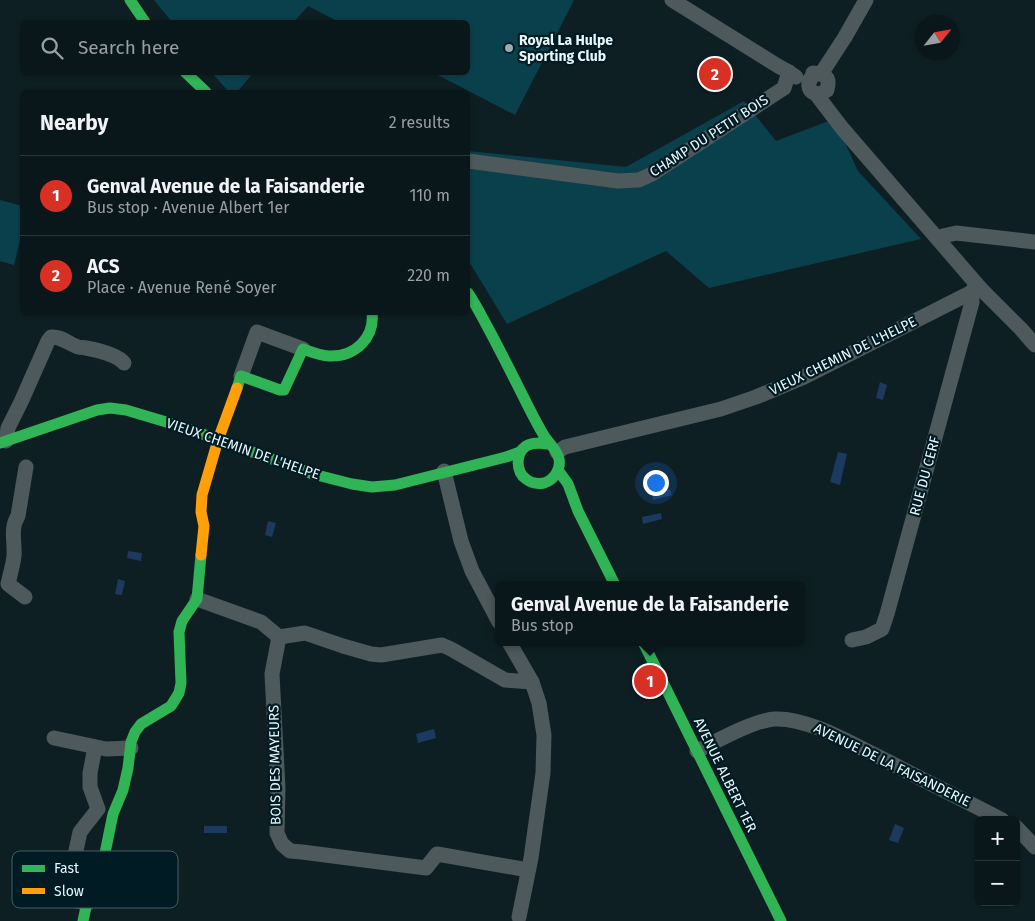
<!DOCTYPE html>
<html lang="en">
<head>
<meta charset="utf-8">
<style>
	:root { --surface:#0a171a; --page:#182427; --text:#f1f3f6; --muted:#999fa2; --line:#2a3639; --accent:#d93025 }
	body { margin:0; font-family:"Fira Sans",sans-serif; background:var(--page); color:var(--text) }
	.controls { position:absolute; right:15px; bottom:15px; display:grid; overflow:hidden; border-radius:8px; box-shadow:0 1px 4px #0004 }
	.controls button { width:45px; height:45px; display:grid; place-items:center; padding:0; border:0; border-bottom:1px solid var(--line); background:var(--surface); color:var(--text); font:25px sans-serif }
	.compass { position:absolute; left:915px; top:15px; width:45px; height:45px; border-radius:50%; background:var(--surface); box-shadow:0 1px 4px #0004; rotate:59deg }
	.you { position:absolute; left:655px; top:482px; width:18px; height:18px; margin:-12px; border:4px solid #fff; border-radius:50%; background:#1a73e8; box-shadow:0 0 0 8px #1a73e833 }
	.badge { display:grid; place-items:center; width:32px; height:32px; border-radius:50%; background:var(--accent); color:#fff; font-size:16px; font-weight:700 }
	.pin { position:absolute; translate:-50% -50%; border:2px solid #fff; box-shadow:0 1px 5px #0006 }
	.popup { position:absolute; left:495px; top:581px; width:310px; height:65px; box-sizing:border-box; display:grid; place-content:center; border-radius:8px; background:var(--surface); filter:drop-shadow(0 1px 4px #0005); font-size:16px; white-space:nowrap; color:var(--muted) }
	.popup b { font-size:19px; color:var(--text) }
	.popup::after { content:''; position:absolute; left:50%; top:100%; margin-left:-10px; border:10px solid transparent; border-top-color:var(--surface) }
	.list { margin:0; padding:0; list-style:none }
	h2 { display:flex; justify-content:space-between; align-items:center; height:65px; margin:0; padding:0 20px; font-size:21px }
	h2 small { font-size:16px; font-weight:400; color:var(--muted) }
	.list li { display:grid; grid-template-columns:32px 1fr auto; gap:15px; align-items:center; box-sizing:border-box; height:80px; padding:0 20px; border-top:1px solid var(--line) }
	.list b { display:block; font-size:19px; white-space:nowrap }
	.list p { margin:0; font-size:16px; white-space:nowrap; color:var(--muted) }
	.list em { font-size:16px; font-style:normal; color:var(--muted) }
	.icon { flex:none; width:28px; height:28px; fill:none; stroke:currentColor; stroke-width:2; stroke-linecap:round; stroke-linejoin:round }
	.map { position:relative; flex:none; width:1035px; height:921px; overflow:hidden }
	.search { position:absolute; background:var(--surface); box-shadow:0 1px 4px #0004; left:20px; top:20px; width:450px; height:55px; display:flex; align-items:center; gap:12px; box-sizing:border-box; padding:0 18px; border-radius:8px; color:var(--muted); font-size:19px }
	.panel { position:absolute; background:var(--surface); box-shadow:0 1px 4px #0004; left:20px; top:90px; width:450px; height:225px; border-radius:8px }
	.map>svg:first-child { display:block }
</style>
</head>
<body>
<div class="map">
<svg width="1035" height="921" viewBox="0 0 1035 921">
	<rect width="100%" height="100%" fill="#0e1f23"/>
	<g fill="#0a404c">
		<path d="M 154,0 L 574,0 L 515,115 L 434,73 L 468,72 L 468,22 L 339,22 L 308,6 L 294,22 L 172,22 Z"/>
		<path d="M 212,73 L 253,73 L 237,92 L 229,92 Z"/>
		<path d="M 744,101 L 776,141 L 834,119 L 858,171 L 921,239 L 709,288 L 666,251 L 507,324 L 468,260 L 468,151 L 626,167 Z"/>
		<path d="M 0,200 L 22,206 L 22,232 L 14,265 L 0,261 Z"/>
	</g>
	<g fill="#1c395f">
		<path d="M 880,382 L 887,385 L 883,400 L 876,398 Z"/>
		<path d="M 838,452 L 847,454 L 840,485 L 830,482 Z"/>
		<path d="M 670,489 L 672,495 L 653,500 L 652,494 Z"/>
		<path d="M 661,513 L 662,519 L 643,524 L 642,517 Z"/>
		<path d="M 268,521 L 276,523 L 272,537 L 265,535 Z"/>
		<path d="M 128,551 L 142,553 L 141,561 L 127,558 Z"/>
		<path d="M 118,579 L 125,581 L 122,595 L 115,594 Z"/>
		<path d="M 434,729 L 436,738 L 418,743 L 416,734 Z"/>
		<path d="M 895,824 L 904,828 L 898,843 L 889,840 Z"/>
		<rect x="204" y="826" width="23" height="7"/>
	</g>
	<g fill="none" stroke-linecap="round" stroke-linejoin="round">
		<g stroke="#4d595a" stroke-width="15">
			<path d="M 672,0 L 778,66 L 789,72 L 796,77"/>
			<path d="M 813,73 C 824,74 831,76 827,90 L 820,94 L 816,94"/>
			<path d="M 815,74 C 807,80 806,90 816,94 L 842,128 L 980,288 L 1021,329 L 1035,345"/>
			<path d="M 821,74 L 845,37 L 866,0"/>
			<path d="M 468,161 L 618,181 L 639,180 L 652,174 L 784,88 L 789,72"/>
			<path d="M 937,238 L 943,236 L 956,233 L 1035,242"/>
			<path d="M 241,376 L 257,332 L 303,349"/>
			<path d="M 6,441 L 8,428 L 21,402 L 48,341 L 51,337 C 61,336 69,344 78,347 C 81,348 84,347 86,348 C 97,350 117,355 124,363"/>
			<path d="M 557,452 L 565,447 L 721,409 L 756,397 L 804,377 L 980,288"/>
			<path d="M 444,471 L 461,541 L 472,571 L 499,622"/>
			<path d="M 25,597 L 8,584 C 10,575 13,565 14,556 C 15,542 10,528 18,516 L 26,467"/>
			<path d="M 197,599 L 261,622 L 279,637 L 305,633 L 343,646 L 371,654 L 381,655 L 442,645 L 451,649 L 505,680 L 532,682"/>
			<path d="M 279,637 L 272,674 L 278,788 L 277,833 L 282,844 L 290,851 L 302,852 L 426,868 L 437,854 L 528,870"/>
			<path d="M 852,640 L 866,637 L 882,629 L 887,614 L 972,302 L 972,291"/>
			<path d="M 509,642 L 532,682 L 539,703 L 544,735 L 543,773 L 531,858 L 519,917"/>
			<path d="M 54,738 L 106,749 L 131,748"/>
			<path d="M 697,751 C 717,741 752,721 774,719 C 809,717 855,746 887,761 C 925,781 964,800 1002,820"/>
			<path d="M 1016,827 L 1035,847"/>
			<path d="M 88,903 L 77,901 L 71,895 L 70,878 L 80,832 L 98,809 L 90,787 L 90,773 L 95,747"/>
		</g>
		<g stroke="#30b455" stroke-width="11">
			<path d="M 130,0 L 145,22"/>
			<path d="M 185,72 L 206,92"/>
			<path d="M 468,293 C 475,303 481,315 487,326 C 501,352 514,378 527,404 C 532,414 537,424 543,434 C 548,443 557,449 559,459 C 561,469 554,480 544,483 C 538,484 531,483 526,479 C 516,472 515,454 526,446 C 533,442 541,443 548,444"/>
			<path d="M 237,388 L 241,376 L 280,390 L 284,390 L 303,349 C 311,352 320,356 329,356 C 355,357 375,338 372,312"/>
			<path d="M 0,443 L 97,410 L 110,408 L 126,410 L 183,427 L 313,474 L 352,484 L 372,487 L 395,485 L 506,457 L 520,452"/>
			<path d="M 558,470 L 568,484 L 578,511 L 615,585"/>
			<path d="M 643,642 L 781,921"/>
			<path d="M 83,921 L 86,907 L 98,887 L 113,814 L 123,790 L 128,768 L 131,742 L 135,732 L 141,724 L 171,706 L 179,693 L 181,683 L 179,632 L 182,621 L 197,599 L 201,555"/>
		</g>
		<path stroke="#ff9f0a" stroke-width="11" d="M 201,555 L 204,526 L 201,512 L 202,495 L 218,440 L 237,388"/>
	</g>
	<circle fill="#9bacb1" stroke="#001b23" stroke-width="2" cx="509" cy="48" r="5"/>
	<g text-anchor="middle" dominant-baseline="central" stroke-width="4.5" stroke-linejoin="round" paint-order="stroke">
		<g font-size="14" font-weight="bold" fill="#e7f8fd" stroke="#001b23" text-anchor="start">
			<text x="519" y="40">Royal La Hulpe<tspan x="519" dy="16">Sporting Club</tspan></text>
		</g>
		<g font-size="14" fill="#e7f8fd" stroke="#001b23">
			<text transform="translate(709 136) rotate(-33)">CHAMP DU PETIT BOIS</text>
			<text transform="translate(843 356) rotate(-26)">VIEUX CHEMIN DE L'HELPE</text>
			<text transform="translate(243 449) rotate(19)">VIEUX CHEMIN DE L'HELPE</text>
			<text transform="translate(925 476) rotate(-75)">RUE DU CERF</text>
			<text transform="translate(275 765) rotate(-91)">BOIS DES MAYEURS</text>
			<text transform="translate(892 765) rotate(26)">AVENUE DE LA FAISANDERIE</text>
			<text transform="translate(725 775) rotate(64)">AVENUE ALBERT 1ER</text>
		</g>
	</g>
	<rect x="12" y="851" width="166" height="57" rx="8" fill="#001b23" stroke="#455d64" stroke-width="1"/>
	<rect x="22" y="865" width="23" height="7" fill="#30b455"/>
	<rect x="22" y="888" width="23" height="6" fill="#ff9f0a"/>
	<g font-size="14" fill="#e7f8fd">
		<text x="54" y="873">Fast</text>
		<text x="54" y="896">Slow</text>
	</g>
</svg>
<div class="controls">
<button>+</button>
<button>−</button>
</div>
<svg class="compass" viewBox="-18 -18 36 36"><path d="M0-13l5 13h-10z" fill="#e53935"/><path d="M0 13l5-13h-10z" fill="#999fa2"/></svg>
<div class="you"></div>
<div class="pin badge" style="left:650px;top:681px">1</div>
<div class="popup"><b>Genval Avenue de la Faisanderie</b>Bus stop</div>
<div class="pin badge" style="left:715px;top:74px">2</div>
<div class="search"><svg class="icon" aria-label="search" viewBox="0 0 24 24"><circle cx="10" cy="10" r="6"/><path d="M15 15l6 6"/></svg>Search here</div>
<section class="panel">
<h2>Nearby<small>2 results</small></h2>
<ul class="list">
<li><span class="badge">1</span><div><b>Genval Avenue de la Faisanderie</b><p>Bus stop · Avenue Albert 1er</p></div><em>110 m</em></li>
<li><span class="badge">2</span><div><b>ACS</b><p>Place · Avenue René Soyer</p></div><em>220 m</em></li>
</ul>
</section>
</div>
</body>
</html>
